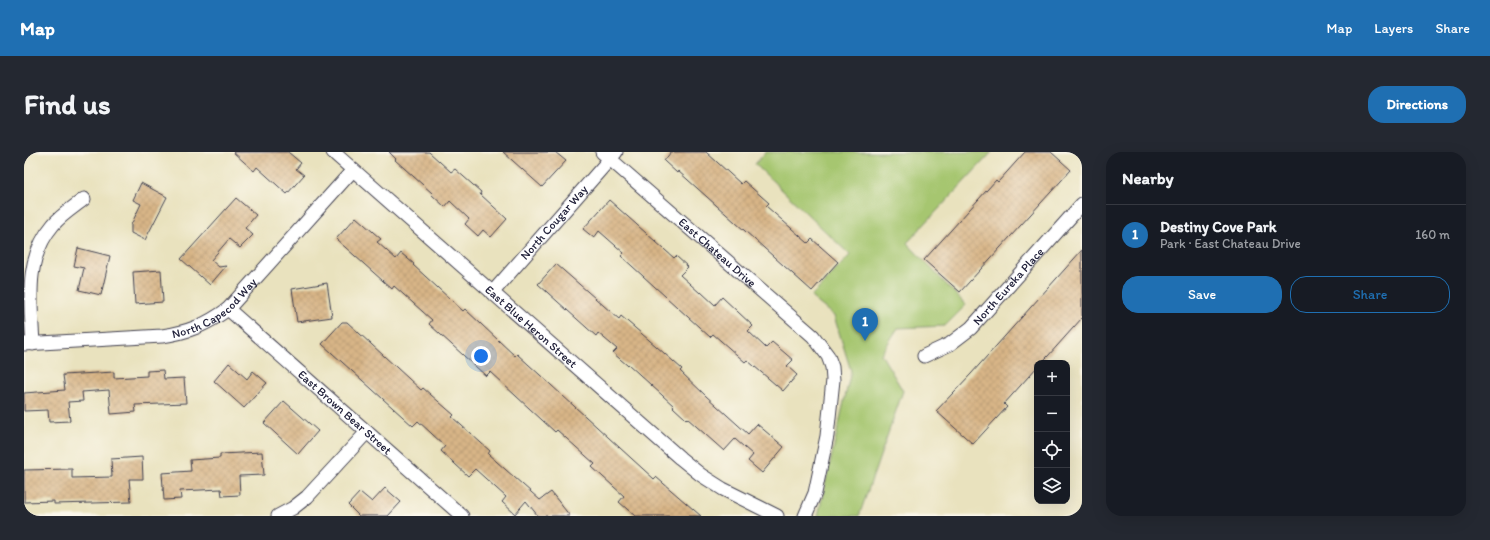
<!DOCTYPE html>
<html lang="en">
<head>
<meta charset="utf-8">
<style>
	:root { --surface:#171b24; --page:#242831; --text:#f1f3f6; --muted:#9ea1a6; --line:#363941; --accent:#1f6fb2 }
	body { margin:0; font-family:Itim,sans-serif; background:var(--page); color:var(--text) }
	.controls { position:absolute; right:12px; bottom:12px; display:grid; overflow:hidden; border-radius:8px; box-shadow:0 4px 16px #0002 }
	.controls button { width:36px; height:36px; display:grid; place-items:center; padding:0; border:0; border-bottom:1px solid var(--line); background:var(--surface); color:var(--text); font:20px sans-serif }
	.you { position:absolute; left:457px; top:204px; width:14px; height:14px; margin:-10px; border:3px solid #fff; border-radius:50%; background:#1a73e8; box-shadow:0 0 0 6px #1a73e833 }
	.badge { display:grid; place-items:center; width:26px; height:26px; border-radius:50%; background:var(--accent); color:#fff; font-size:13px; font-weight:700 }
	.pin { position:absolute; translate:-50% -33px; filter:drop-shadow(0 1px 2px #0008) }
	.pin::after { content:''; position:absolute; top:21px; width:14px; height:12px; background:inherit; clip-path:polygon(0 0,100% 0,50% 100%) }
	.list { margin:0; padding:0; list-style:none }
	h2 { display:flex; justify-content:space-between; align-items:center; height:52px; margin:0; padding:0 16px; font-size:17px }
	h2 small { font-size:13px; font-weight:400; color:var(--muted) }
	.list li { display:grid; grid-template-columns:26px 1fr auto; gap:12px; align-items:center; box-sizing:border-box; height:60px; padding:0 16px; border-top:1px solid var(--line) }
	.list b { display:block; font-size:15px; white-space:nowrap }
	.list p { margin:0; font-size:13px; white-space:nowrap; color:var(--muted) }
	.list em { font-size:13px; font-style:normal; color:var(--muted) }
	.actions { display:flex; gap:8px; padding:12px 16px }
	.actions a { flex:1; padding:9px 0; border:1px solid var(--accent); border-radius:16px; text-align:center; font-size:14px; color:var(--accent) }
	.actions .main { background:var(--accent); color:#fff }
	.icon { flex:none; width:22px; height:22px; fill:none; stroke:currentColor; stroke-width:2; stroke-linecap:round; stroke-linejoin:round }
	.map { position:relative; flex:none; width:1058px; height:364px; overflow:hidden; border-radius:16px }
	header { display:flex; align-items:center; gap:24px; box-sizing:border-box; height:56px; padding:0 20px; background:var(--accent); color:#fff }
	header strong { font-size:19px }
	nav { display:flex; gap:22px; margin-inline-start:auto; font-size:14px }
	.intro { display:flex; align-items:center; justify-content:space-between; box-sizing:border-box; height:96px; padding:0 24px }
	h1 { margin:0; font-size:28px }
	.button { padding:10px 18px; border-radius:16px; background:var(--accent); color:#fff; font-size:14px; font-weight:700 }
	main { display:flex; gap:24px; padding:0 24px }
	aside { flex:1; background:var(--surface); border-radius:16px; box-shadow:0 4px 16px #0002 }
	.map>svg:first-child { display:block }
</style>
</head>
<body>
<header>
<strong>Map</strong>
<nav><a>Map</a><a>Layers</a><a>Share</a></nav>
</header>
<div class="intro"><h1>Find us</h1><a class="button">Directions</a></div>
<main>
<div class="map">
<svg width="1058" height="364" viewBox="0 0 1058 364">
	<defs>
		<pattern id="building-cross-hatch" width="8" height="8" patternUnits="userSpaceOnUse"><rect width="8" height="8" fill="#d8b587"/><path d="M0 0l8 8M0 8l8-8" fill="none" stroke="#b99b75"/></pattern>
	</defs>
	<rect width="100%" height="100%" fill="#fbf7ec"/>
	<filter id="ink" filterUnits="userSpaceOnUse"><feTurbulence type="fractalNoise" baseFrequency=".025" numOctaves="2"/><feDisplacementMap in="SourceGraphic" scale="8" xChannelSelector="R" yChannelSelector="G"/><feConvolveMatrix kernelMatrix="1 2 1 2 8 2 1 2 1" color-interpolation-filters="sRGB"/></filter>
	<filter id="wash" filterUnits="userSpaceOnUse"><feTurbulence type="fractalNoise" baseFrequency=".012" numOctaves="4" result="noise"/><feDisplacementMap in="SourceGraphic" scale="16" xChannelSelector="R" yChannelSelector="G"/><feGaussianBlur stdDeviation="0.9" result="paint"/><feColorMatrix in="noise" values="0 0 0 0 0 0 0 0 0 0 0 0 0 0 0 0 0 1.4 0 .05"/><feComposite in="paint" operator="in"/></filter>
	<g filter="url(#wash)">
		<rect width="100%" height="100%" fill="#e9e2be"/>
		<path fill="#a6c66f" stroke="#647455" d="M 742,0 L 968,0 L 883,91 L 942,153 L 921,174 L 874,176 L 857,202 L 879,239 L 835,364 L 794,364 L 827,219 L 810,164 L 787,145 L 826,103 L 731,12 Z"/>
		<g id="blocks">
			<g fill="url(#building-cross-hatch)">
				<path d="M 209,0 L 264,0 L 277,11 L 272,17 L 280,23 L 263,42 L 233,15 L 230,19 Z"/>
				<path d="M 365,0 L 405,0 L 427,20 L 431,17 L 457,40 L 456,42 L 483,67 L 467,85 L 459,78 L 454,84 L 441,72 L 445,67 L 426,49 L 421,55 L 407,42 L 408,41 L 371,8 L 372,7 Z"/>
				<path d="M 479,0 L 531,0 L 542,9 L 518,35 Z"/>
				<path d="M 647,0 L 682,0 L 717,32 L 720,29 L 745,51 L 742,54 L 784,91 L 788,87 L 814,110 L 788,139 L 654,19 L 653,21 L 640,9 Z"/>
				<path d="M 1001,0 L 1027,0 L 1047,18 L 936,140 L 900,108 L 972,28 L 974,30 Z"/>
				<path d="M 117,31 L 143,45 L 121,88 L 107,81 L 107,73 L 117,52 L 109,48 Z"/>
				<path d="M 212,46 L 232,63 L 221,76 L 229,83 L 216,96 L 205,87 L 187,108 L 195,115 L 202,114 L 186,133 L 157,107 Z"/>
				<path d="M 585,48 L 650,106 L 652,104 L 664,115 L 656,123 L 676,141 L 677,140 L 691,153 L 698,145 L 729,174 L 724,179 L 742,196 L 748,190 L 769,208 L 763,214 L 773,223 L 759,239 L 723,208 L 721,210 L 689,182 L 686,185 L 597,104 L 600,101 L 575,79 L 570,86 L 559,77 Z"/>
				<path d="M 332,65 L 357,87 L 353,90 L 372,107 L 377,101 L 390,112 L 389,113 L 439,159 L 441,157 L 491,204 L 493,202 L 630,327 L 632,325 L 677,364 L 611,364 L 595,350 L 600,344 L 568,315 L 571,312 L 533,278 L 531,280 L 466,220 L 462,224 L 405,172 L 408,168 L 370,134 L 368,137 L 312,87 Z"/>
				<path d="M 54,96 L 86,104 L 77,143 L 55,138 L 60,116 L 50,114 Z"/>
				<path d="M 1058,98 L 1058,166 L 1024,204 L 1017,211 L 1013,211 L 1013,215 L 980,252 L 983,255 L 949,292 L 912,259 L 947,222 Z"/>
				<path d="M 532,112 L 595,167 L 597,164 L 632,194 L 658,217 L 656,219 L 682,244 L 724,282 L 733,272 L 760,295 L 738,321 L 724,309 L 729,303 L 711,287 L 700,299 L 663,266 L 662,267 L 649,255 L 650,254 L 604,212 L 603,213 L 589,201 L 593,197 L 574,181 L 572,184 L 514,132 Z"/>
				<path d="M 137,118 L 139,150 L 111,152 L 109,120 Z"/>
				<path d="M 303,131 L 308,165 L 273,170 L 268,137 Z"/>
				<path d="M 318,170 L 323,170 L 397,238 L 399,236 L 430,263 L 428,265 L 466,299 L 464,302 L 516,348 L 527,340 L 546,364 L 514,364 L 502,349 L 491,362 L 478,350 L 482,345 L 451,317 L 444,324 L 417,299 L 421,294 L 394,269 L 389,274 L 298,192 Z"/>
				<path d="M 205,211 L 223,227 L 229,219 L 243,231 L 220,256 L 190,229 Z"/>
				<path d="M 139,218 L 140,227 L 160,226 L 162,251 L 111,253 L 112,260 L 87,262 L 85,238 L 58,240 L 59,249 L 44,250 L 46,269 L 25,270 L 24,258 L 0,259 L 0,241 L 41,238 L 39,223 L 90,220 L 90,226 L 123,224 L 123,219 Z"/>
				<path d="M 260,249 L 294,279 L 274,302 L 240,271 Z"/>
				<path d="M 238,300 L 240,323 L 215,324 L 216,343 L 198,344 L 197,337 L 156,339 L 157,347 L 140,348 L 138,321 L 167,319 L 166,308 L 196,306 L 196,302 Z"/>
				<path d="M 118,305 L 119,327 L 105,327 L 107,350 L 30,352 L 30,349 L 0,350 L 0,318 L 48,317 L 48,326 L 88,325 L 87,307 Z"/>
				<path d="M 361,336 L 377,350 L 364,364 L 335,364 L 324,353 L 336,340 L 348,350 Z"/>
			</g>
		</g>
	</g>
	<g filter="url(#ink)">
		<use href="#blocks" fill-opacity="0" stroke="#403f4f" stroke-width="1"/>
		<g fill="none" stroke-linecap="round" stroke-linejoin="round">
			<defs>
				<g id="street">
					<path id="s1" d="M 309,0 L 656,306 L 677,323 L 699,337 L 753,364"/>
					<path id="s2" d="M 578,0 L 789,184 L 804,204 L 808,215 L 809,228 L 803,284 L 791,341 L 781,364"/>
					<path id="s3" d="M 468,141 L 592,0"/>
					<path id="s4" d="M 204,157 L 438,364"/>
					<path id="s5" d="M 0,192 L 138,184 C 165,180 182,173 204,157 L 329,18"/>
					<path d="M 9,192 C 7,150 0,107 29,73 C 37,63 50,55 60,47"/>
					<path id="s6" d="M 900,204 L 926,192 L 947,176 L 1058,52"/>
					<path d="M 254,364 L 269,356 L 283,345 L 343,280"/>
				</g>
			</defs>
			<use href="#street" stroke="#403f4f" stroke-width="15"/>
			<use href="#street" stroke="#fff" stroke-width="13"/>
		</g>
	</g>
	<g text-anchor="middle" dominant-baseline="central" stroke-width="4" stroke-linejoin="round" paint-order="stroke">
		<g font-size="12" fill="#22223b" stroke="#fbf7ec">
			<text stroke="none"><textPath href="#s3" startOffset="94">North Cougar Way</textPath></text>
			<text stroke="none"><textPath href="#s2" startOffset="153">East Chateau Drive</textPath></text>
			<text stroke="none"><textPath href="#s6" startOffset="111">North Eureka Place</textPath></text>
			<text stroke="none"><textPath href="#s5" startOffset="199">North Capecod Way</textPath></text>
			<text stroke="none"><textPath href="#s1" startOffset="264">East Blue Heron Street</textPath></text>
			<text stroke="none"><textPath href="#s4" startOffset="156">East Brown Bear Street</textPath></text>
		</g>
	</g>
</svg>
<div class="controls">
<button>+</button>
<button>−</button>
<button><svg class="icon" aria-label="locate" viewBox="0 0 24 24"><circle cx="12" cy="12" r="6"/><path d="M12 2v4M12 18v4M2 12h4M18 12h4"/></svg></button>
<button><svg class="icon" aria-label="layers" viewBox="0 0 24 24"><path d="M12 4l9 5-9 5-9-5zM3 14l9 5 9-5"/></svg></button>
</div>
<div class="you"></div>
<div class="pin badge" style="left:841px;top:189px">1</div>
</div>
<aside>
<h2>Nearby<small></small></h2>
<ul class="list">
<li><span class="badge">1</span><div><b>Destiny Cove Park</b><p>Park · East Chateau Drive</p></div><em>160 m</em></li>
</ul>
<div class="actions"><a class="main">Save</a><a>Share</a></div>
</aside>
</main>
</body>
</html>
